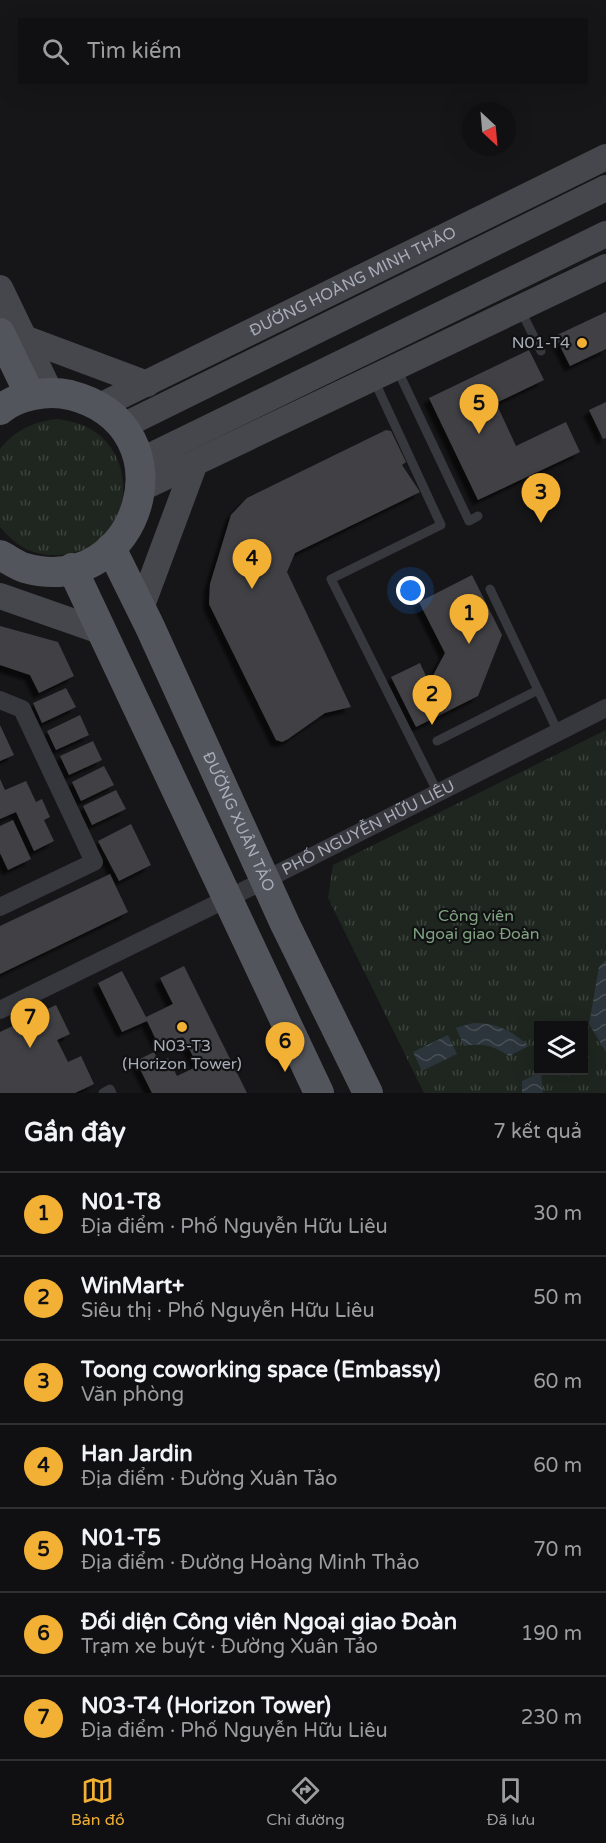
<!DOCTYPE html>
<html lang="vi">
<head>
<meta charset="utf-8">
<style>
	:root { --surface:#101012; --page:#1e1e20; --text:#f1f3f6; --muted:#9c9d9f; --line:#303032; --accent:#f2b134 }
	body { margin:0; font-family:"Varela Round",sans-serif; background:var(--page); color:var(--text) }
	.controls { position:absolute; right:18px; bottom:18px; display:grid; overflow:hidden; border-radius:0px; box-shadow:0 6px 24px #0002 }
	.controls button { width:54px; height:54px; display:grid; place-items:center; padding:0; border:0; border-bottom:2px solid var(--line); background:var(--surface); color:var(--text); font:30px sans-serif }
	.compass { position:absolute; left:462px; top:102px; width:54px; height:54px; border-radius:50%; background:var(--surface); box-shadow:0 6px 24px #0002; rotate:154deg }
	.you { position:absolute; left:411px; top:591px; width:21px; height:21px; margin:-15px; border:4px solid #fff; border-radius:50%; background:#1a73e8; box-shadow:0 0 0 9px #1a73e833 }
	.badge { display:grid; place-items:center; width:39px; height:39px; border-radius:50%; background:var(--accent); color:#111; font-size:20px; font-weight:700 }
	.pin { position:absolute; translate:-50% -50px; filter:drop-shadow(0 2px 3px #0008) }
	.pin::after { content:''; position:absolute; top:32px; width:21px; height:18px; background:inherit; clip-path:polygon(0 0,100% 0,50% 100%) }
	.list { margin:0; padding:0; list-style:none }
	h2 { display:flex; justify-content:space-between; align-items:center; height:78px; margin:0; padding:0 24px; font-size:26px }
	h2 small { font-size:20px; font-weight:400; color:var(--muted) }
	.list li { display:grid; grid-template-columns:39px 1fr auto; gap:18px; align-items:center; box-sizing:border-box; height:84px; padding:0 24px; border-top:2px solid var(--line) }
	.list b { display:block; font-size:22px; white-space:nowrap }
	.list p { margin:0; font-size:20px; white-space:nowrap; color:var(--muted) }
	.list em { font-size:20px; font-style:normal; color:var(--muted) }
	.icon { flex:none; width:33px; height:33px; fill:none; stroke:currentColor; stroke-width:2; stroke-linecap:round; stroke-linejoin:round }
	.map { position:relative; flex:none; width:606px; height:1093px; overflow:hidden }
	.search { position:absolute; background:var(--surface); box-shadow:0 6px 24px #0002; left:18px; right:18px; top:18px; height:66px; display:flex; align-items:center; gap:15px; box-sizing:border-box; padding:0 21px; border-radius:0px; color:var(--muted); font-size:22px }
	.sheet { height:666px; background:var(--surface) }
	nav { display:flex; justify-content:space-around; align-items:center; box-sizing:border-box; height:84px; border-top:2px solid var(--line); background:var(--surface); font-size:16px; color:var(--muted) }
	nav a { display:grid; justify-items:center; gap:3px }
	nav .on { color:var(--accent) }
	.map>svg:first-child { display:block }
</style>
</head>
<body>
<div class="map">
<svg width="606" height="1093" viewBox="0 0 606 1093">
	<defs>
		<pattern id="grass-tufts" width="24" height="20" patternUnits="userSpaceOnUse" patternTransform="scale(1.5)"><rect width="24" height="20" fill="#1e261f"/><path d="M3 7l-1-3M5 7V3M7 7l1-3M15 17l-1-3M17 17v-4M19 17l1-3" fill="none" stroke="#3c433d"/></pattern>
		<pattern id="water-waves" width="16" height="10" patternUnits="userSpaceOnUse" patternTransform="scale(1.5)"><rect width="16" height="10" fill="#2c353c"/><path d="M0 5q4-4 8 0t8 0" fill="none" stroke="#485056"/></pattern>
		<filter id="shadow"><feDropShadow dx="-5.5" dy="5.5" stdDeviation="1.5" flood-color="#0009"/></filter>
	</defs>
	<rect width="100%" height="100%" fill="#161618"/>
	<g fill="url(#grass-tufts)" fill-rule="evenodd">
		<path d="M 57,419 C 69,421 81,423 92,430 C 125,450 133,496 111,527 C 93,553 57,562 28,550 C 17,545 8,536 0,527 L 0,449 C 15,430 33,422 57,419 Z"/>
		<path d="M 606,730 L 606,1093 L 424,1093 L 328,898 L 333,865 ZM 538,1026 L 584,1026 L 584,1070 L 538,1070 Z"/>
	</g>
	<g fill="url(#water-waves)">
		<path d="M 606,960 L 606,1052 L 589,1024 L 599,967 Z"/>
		<path d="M 473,1023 C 498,1023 510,1030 529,1046 L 509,1056 C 494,1046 482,1042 464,1046 L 456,1028 Z"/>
		<path d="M 448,1035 L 457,1054 L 422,1071 L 413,1052 Z"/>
		<path d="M 541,1072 L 543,1093 L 522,1093 L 522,1081 Z"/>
	</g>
	<g fill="#404145" filter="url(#shadow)">
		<path d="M 606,312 L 606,349 L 570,366 L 555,336 Z"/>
		<path d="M 529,350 L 544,380 L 496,403 L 516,446 L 566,422 L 580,452 L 478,500 L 429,398 Z"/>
		<path d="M 606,402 L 606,438 L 603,439 L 589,410 Z"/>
		<path d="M 386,430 L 391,431 L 406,462 L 402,465 L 420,492 L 295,553 L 287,572 L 351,707 L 325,713 L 288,739 L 282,742 L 276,740 L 209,604 L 210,584 L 231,515 L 247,498 Z"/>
		<path d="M 472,575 L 502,635 L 478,696 L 416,727 L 391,677 L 420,663 L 429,683 L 445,653 L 419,602 Z"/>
		<path d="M 0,626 L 58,642 L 74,676 L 39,693 L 30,675 L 0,665 Z"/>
		<path d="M 66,688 L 76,707 L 42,723 L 33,703 Z"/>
		<path d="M 80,715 L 89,735 L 56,750 L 47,731 Z"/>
		<path d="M 0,725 L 14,755 L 0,761 Z"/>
		<path d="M 93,741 L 102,760 L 69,775 L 60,756 Z"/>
		<path d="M 104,766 L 114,785 L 81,801 L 72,782 Z"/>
		<path d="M 0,779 L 5,790 L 26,781 L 36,802 L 42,799 L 50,817 L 44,820 L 54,841 L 34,851 L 16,812 L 0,819 Z"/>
		<path d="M 116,790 L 126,809 L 92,825 L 83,806 Z"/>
		<path d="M 13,820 L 31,859 L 8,870 L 0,853 L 0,826 Z"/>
		<path d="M 131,824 L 151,865 L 119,881 L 98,841 Z"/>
		<path d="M 110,874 L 128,912 L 0,974 L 0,926 Z"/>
		<path d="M 184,966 L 247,1093 L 152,1093 L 136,1061 L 154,1052 L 159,1063 L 168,1058 L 177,1076 L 198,1066 L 183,1037 L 160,1048 L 147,1021 L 122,1032 L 98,983 L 122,971 L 146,1017 L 173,1004 L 160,978 Z"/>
		<path d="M 56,1005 L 70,1034 L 57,1040 L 68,1062 L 81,1056 L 94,1084 L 75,1093 L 0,1093 L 0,1032 Z"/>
	</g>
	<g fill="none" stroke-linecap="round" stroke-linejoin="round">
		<g stroke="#37383d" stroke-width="9">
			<path d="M 520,309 L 541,351"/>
			<path d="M 397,369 L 469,521 L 478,516"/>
			<path d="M 374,380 L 441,525 L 331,579 L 438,793"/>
			<path d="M 490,589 L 558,732"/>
			<path d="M 437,741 L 538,690"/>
			<path d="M 103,1093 L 110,1089 L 112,1093"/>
		</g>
		<g stroke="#37383d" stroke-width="18">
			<path d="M 0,700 L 22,709 L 94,862 L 0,907"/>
			<path id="s1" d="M 0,1010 L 265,880 L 606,708"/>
		</g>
		<g stroke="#45474d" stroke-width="26">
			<path d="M 0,288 L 51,394"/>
			<path d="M 24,338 L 147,384"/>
			<path id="s2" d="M 98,407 L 606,157"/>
			<path d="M 121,427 L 606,188"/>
			<path d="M 138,462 L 606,234"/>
			<path d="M 140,489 L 606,267"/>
			<path d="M 0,596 L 103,632"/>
			<path d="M 141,608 L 195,463"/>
		</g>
		<g stroke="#53555c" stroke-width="30">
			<path d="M 0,333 L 30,395"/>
			<path d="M 0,410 C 17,395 48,390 70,395 C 193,426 140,600 25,568 C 16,565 8,559 0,555"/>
			<path id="s3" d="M 111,548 L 150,627 L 285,924 L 368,1093"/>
			<path d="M 72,568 L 319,1093"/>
		</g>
	</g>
	<g fill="#f2b134" stroke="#111113" stroke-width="2">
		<circle cx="582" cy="343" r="6"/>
		<circle cx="182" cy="1027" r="6"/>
	</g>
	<g text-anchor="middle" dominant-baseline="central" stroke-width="4.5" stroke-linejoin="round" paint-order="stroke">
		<g font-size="16" fill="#a8adb8" stroke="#111113">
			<text stroke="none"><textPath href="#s2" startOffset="284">ĐƯỜNG HOÀNG MINH THẢO</textPath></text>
			<text stroke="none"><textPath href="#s3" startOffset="302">ĐƯỜNG XUÂN TẢO</textPath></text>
			<text stroke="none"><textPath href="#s1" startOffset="411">PHỐ NGUYỄN HỮU LIÊU</textPath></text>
		</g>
		<g font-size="16" fill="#a8adb8" stroke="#111113" text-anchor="end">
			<text x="570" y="343">N01-T4</text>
			<text x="182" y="1046" text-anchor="middle">N03-T3<tspan x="182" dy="18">(Horizon Tower)</tspan></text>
		</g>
		<g font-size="16" fill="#7fa381" stroke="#111113">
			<text x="476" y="916">Công viên<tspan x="476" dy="18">Ngoại giao Đoàn</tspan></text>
		</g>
	</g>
</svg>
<div class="controls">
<button><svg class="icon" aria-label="layers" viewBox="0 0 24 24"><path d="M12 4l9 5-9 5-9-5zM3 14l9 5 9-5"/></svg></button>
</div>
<svg class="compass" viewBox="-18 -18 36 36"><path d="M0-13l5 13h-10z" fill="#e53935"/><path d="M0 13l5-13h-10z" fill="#9c9d9f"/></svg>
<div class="you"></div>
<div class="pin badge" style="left:469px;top:644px">1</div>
<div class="pin badge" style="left:432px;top:725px">2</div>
<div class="pin badge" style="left:541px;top:523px">3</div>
<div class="pin badge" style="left:252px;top:589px">4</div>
<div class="pin badge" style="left:479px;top:434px">5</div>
<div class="pin badge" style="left:285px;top:1072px">6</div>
<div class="pin badge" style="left:30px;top:1048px">7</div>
<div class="search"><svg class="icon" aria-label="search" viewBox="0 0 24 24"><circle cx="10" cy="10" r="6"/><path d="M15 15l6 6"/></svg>Tìm kiếm</div>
</div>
<section class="sheet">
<h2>Gần đây<small>7 kết quả</small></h2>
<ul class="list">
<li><span class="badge">1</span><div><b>N01-T8</b><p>Địa điểm · Phố Nguyễn Hữu Liêu</p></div><em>30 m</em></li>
<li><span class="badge">2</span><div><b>WinMart+</b><p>Siêu thị · Phố Nguyễn Hữu Liêu</p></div><em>50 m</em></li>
<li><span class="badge">3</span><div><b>Toong coworking space (Embassy)</b><p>Văn phòng</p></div><em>60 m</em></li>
<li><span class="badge">4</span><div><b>Han Jardin</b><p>Địa điểm · Đường Xuân Tảo</p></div><em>60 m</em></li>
<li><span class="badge">5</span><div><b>N01-T5</b><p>Địa điểm · Đường Hoàng Minh Thảo</p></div><em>70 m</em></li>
<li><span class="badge">6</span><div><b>Đối diện Công viên Ngoại giao Đoàn</b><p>Trạm xe buýt · Đường Xuân Tảo</p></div><em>190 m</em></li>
<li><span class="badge">7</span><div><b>N03-T4 (Horizon Tower)</b><p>Địa điểm · Phố Nguyễn Hữu Liêu</p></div><em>230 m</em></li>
</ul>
</section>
<nav>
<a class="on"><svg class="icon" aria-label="map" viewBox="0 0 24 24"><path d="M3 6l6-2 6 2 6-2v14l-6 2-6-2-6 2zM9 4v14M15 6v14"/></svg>Bản đồ</a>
<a><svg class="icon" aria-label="directions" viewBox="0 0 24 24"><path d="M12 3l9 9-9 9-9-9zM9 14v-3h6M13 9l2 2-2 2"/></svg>Chỉ đường</a>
<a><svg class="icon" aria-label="saved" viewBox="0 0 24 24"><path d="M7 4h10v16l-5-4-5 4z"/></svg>Đã lưu</a>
</nav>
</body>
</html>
